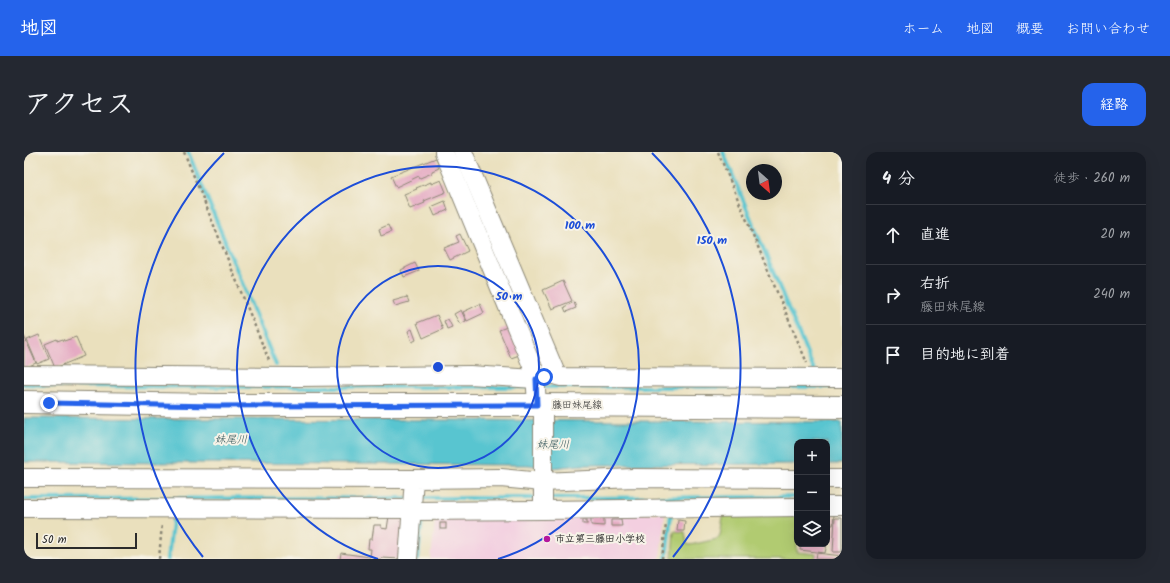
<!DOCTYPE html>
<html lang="ja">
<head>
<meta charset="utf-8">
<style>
	:root { --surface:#171b24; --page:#242831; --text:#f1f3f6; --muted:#9ea1a6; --line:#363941; --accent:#2563eb }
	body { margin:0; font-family:Kalam,"Klee One",sans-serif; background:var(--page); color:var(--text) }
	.controls { position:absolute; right:12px; bottom:12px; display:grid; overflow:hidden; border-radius:8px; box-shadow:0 4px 16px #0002 }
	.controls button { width:36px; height:36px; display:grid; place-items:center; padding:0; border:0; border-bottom:1px solid var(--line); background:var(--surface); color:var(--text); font:20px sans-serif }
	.compass { position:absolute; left:722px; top:12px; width:36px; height:36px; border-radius:50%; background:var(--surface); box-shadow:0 4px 16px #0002; rotate:152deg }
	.scale { position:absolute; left:12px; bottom:10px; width:101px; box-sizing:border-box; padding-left:4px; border:2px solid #2b2b2b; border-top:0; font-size:11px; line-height:14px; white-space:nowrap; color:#2b2b2b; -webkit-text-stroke:3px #f7f3e8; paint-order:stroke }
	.stop { position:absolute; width:12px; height:12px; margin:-9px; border:3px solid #2563eb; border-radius:50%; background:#fff }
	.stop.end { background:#2563eb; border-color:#fff; box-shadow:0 1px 4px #0008 }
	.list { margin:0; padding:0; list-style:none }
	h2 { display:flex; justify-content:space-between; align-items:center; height:52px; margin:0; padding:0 16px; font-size:17px }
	h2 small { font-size:13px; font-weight:400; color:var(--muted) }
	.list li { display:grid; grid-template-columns:26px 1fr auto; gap:12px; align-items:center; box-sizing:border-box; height:60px; padding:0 16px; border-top:1px solid var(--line) }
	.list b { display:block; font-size:15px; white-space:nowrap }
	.list p { margin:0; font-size:13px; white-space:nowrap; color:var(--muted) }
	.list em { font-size:13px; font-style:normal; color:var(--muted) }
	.icon { flex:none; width:22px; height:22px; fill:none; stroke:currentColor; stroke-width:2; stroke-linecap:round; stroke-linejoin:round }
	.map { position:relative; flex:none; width:818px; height:407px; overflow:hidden; border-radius:12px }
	header { display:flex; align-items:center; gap:24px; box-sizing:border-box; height:56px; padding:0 20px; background:var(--accent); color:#fff }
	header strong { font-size:19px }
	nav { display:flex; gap:22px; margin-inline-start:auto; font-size:14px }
	.intro { display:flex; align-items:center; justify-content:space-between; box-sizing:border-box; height:96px; padding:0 24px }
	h1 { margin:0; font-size:28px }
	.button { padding:10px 18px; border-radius:12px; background:var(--accent); color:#fff; font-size:14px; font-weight:700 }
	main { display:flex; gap:24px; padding:0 24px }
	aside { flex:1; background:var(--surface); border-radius:12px; box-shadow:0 4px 16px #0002 }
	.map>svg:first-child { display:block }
</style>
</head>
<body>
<header>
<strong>地図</strong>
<nav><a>ホーム</a><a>地図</a><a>概要</a><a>お問い合わせ</a></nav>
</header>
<div class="intro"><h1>アクセス</h1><a class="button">経路</a></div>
<main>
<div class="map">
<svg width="818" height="407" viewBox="0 0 818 407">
	<rect width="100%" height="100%" fill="#f7f3e8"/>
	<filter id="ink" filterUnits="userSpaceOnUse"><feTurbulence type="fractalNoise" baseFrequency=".025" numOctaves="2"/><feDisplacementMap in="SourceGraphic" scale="8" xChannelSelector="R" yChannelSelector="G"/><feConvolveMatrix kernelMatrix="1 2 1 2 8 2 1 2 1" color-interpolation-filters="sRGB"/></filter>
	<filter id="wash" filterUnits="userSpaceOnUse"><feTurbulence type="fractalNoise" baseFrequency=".012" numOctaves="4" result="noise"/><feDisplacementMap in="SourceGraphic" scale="16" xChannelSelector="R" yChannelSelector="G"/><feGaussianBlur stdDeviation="0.9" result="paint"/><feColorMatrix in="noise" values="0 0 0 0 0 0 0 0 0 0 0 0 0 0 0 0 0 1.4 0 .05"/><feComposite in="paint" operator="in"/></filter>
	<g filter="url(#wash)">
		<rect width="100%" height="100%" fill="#eae0bd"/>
		<path fill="#f3cfe0" d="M 641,361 L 636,407 L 407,407 L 411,368 Z"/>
		<path fill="#b1cb71" stroke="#6e7b4e" d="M 700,359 L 773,359 L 773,400 L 792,402 L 791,407 L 648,407 L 650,379 L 661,380 L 663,392 L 666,393 L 693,387 L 696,383 Z"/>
		<path fill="#58c5d0" stroke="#42787e" d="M 0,266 L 818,270 L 818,312 L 803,312 L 803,290 L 773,290 L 773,312 L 558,313 L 527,316 L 504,313 L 0,310 Z"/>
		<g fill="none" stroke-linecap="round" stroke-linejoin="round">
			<g stroke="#58c5d0" stroke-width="4">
				<path d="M 164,0 L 252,213"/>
				<path d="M 699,0 L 790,218"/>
				<path d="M 0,232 L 47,234 L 261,235 L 506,235"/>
				<path d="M 516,235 L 818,235"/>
				<path d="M 393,346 L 515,346"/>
				<path d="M 523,346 L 773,345"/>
				<path d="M 0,347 L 385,346"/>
				<path d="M 144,407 L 149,362"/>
				<path d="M 394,407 L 398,364"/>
				<path d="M 642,407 L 647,362"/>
			</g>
		</g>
		<g id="blocks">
			<g fill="#e5abc3">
				<path d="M 412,6 L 415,12 L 413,13 L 415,16 L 408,19 L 408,21 L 396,26 L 395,24 L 372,35 L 367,24 Z"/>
				<path d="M 417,28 L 422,40 L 400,49 L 401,51 L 386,57 L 380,42 L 393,37 L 392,36 L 407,30 L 407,32 Z"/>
				<path d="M 421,49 L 424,58 L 411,64 L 407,55 Z"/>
				<path d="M 364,73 L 367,80 L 357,84 L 355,77 Z"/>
				<path d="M 436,82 L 444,99 L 426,108 L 420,96 L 435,90 L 432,84 Z"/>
				<path d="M 391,111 L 395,119 L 380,125 L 377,118 Z"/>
				<path d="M 539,129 L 548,149 L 528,157 L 519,138 Z"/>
				<path d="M 383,145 L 385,150 L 371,154 L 369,149 Z"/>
				<path d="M 550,150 L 552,156 L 542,160 L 540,155 Z"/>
				<path d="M 456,152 L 460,161 L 443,169 L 439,160 Z"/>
				<path d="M 437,158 L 442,169 L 436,172 L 430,162 Z"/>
				<path d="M 413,163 L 419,177 L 399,186 L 393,171 Z"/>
				<path d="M 424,167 L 428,175 L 423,177 L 420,169 Z"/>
				<path d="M 486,174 L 498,202 L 487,206 L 475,178 Z"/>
				<path d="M 388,177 L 392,188 L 388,190 L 384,179 Z"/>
				<path d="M 15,183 L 25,207 L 13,212 L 3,188 Z"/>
				<path d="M 0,184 L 12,211 L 0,216 Z"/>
				<path d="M 52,185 L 60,204 L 31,216 L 21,192 L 33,187 L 33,189 L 39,187 L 40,189 Z"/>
				<path d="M 803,362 L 810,363 L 809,373 L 803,373 Z"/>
				<path d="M 365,364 L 380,366 L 377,407 L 357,406 L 357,407 L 316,407 L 317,401 L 346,405 L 347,397 L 344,397 L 345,387 L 348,387 L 350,373 L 357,373 L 357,376 L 363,377 Z"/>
				<path d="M 567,364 L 580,364 L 580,374 L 567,373 Z"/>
				<path d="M 811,366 L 818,366 L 818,400 L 809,400 Z"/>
				<rect x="559" y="368" width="4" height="4"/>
				<path d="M 587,368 L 597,368 L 598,374 L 587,374 Z"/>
				<path d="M 654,368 L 661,369 L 660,379 L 653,379 Z"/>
				<rect x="416" y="371" width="6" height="6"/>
				<path d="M 777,392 L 803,392 L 801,401 L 776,398 Z"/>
				<path d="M 793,401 L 818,404 L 818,407 L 792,407 Z"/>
			</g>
		</g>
	</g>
	<g filter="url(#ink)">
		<use href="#blocks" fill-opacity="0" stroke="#8a8674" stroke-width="1"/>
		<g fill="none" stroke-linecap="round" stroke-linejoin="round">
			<defs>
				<g id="minor">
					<path d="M 420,0 L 511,221 L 513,253"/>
					<path d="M 439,0 L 533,224 L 537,225 L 818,226"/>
					<path d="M 0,223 L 276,225 L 446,223 L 512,227 L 517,226 L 531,221"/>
					<path d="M 0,326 L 390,327"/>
					<path d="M 803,327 L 818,327"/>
					<path d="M 803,354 L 818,354"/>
					<path d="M 0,356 L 387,357"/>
					<path d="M 519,358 L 519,253"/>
					<path d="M 387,359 L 519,358 L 773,355"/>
					<path d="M 384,407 L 390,327 L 477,326 L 518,330 L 609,326 L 773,327"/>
				</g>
				<path id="major" d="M 0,250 L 192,253 L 519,253 L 818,255"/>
			</defs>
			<use href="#minor" stroke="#8a8674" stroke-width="20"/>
			<use href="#major" stroke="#8a8674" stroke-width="24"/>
			<g stroke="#8a8674" stroke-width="2.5" stroke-dasharray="3 3" stroke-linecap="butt">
				<path d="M 160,0 L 246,211"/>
				<path d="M 694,0 L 783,211"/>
				<path d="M 135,407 L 138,372"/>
				<path d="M 638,407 L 642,372"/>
			</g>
			<use href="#minor" stroke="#fff" stroke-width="18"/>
			<use href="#major" stroke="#fff" stroke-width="22"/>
		</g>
	</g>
	<g fill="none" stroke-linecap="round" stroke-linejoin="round" filter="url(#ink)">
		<path stroke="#2563eb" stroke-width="5" d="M 25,251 L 192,254 L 513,253 L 512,227 L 520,225"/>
	</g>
	<g fill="none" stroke="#1d4ed8" stroke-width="2">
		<circle cx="414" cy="215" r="101"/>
		<path d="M354 407A201 201 0 1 1 474 407"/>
		<path d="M179 405A302 302 0 0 1 200 1M628 1A302 302 0 0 1 649 405"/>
	</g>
	<circle fill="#b5179e" stroke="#f7f3e8" stroke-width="1.5" cx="523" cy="387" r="4"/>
	<g text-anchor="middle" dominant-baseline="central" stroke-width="4" stroke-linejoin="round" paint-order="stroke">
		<g font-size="10" fill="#2b2b2b" stroke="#f7f3e8">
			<text x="553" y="253">藤田妹尾線</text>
		</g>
		<g font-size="10" font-weight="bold" fill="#2b2b2b" stroke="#f7f3e8" text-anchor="start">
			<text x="531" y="387">市立第三藤田小学校</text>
		</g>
		<g font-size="11" font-style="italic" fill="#38595d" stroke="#f7f3e8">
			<text x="207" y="288">妹尾川</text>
			<text x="529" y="293">妹尾川</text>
		</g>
	</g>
	<circle cx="414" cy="215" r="6" fill="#1d4ed8" stroke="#f7f3e8" stroke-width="2"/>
	<g font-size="12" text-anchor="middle" font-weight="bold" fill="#1d4ed8" stroke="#f7f3e8" stroke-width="4" stroke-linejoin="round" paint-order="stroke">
		<text x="556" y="77">100 m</text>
		<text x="688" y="92">150 m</text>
		<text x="485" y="148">50 m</text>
	</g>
</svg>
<div class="controls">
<button>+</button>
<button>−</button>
<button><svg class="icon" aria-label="layers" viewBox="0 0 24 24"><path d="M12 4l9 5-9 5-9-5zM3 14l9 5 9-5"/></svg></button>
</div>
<svg class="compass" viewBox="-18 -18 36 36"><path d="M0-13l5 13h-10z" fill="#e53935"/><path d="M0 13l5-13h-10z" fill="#9ea1a6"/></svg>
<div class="scale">50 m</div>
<div class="stop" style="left:520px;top:225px"></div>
<div class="stop end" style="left:25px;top:251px"></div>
</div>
<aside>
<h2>4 分<small>徒歩 · 260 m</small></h2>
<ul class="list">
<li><svg class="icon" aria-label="ahead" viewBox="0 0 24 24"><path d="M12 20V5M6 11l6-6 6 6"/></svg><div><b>直進</b></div><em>20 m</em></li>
<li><svg class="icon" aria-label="right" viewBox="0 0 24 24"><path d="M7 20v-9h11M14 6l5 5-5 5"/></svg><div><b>右折</b><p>藤田妹尾線</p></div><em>240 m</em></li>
<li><svg class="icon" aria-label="arrive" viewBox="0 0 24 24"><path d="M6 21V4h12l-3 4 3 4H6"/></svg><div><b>目的地に到着</b></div></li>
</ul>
</aside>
</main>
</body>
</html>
